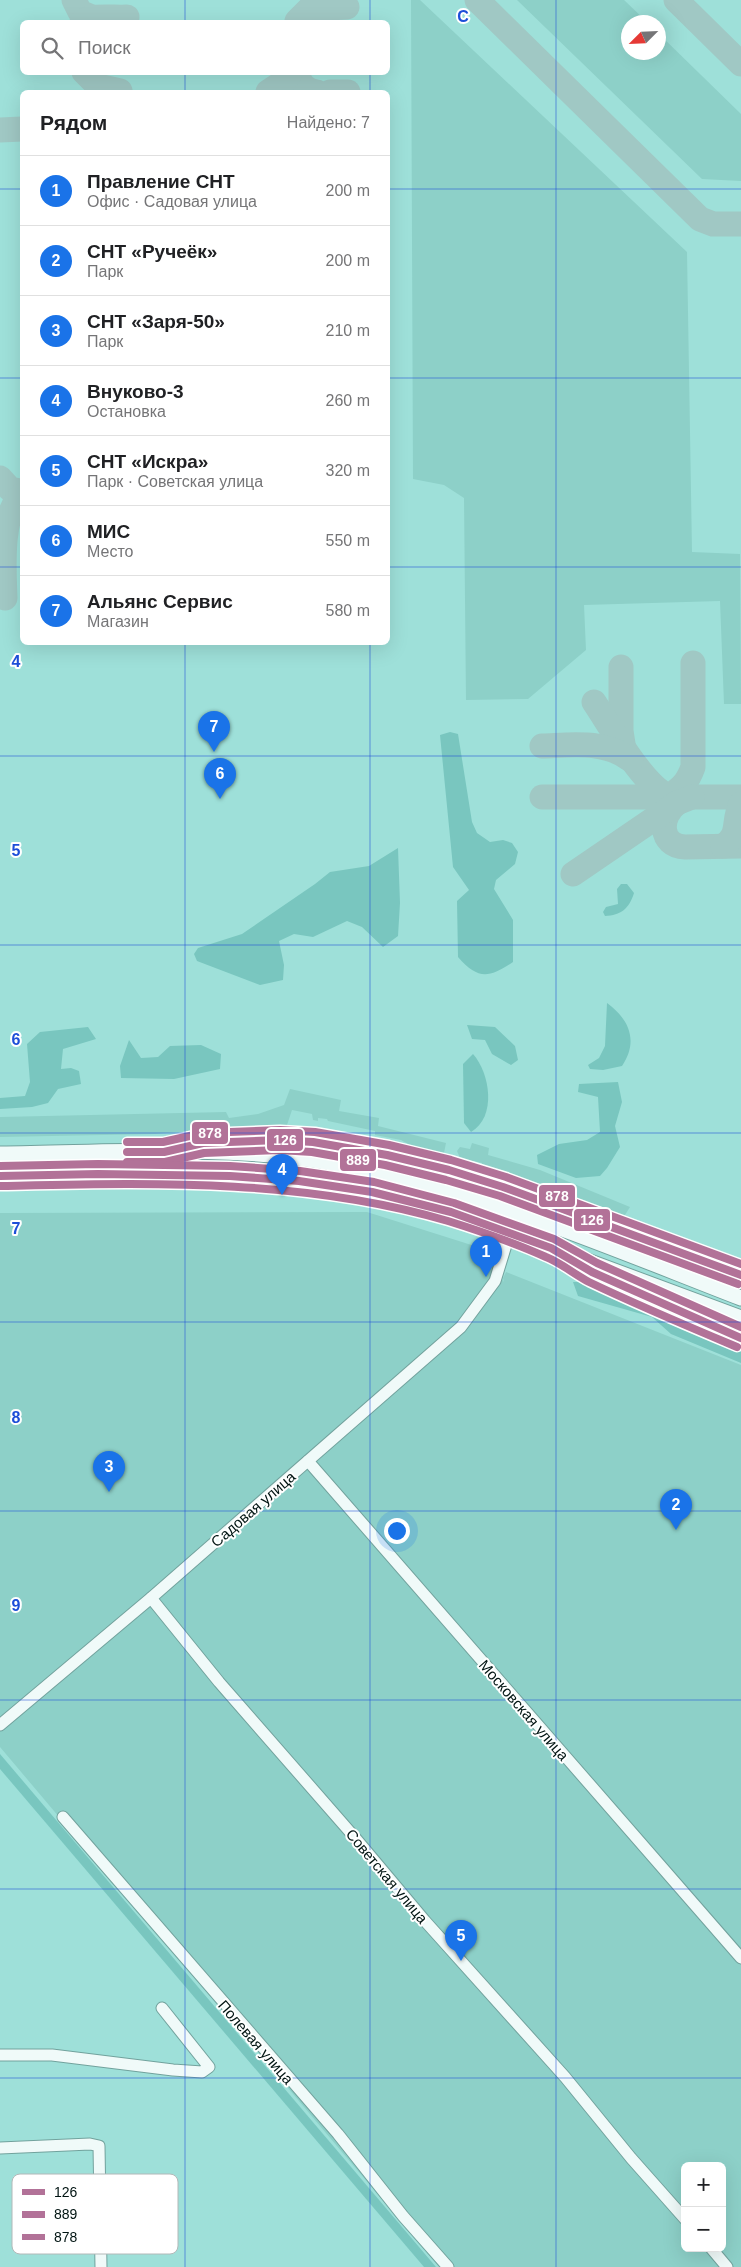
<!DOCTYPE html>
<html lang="ru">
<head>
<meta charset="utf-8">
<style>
	:root { --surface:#fff; --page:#f2f2f2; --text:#202124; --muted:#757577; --line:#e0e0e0; --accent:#1a73e8 }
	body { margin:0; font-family:Arial,sans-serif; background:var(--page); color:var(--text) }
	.controls { position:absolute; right:15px; bottom:15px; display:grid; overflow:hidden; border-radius:8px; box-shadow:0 5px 20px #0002 }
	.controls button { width:45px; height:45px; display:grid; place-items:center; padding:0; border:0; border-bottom:1px solid var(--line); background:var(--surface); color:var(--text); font:25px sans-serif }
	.compass { position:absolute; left:621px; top:15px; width:45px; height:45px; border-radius:50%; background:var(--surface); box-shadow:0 5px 20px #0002; rotate:246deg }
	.you { position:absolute; left:396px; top:1530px; width:18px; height:18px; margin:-12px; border:4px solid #fff; border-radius:50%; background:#1a73e8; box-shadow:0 0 0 8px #1a73e833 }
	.badge { display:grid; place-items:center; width:32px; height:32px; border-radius:50%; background:var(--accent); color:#fff; font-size:16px; font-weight:700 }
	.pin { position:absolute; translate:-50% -41px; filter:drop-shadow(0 1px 2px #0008) }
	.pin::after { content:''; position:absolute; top:26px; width:18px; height:15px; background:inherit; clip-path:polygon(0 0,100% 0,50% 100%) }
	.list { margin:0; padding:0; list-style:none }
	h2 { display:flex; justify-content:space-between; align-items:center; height:65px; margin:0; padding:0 20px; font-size:21px }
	h2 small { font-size:16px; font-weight:400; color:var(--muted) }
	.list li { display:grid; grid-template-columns:32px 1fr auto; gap:15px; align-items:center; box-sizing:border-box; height:70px; padding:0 20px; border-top:1px solid var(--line) }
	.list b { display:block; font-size:19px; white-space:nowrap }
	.list p { margin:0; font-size:16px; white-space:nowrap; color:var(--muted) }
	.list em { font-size:16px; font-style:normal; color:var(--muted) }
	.icon { flex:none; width:28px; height:28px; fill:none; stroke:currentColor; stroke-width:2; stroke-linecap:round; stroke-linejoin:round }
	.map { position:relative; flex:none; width:741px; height:2267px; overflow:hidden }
	.search { position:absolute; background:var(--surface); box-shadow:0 5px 20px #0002; left:20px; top:20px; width:370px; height:55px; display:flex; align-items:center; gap:12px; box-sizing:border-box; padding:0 18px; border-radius:8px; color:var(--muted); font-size:19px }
	.panel { position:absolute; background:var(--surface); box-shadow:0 5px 20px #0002; left:20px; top:90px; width:370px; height:555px; border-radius:8px }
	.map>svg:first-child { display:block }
</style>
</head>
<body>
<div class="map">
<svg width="741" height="2267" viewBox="0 0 741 2267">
	<rect width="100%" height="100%" fill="#9ee0d9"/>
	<g fill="#8dd0c8" fill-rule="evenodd">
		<path d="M 411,0 L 420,0 L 687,252 L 692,552 L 740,554 L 741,704 L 724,704 L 720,601 L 584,605 L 586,650 L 528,699 L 466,700 L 464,498 L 444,485 L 413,479 Z"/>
		<path d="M 517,0 L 624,0 L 647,22 L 628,22 L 628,52 L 658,52 L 659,34 L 741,114 L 741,181 L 702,179 Z"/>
		<path d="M 290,1089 L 341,1100 L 339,1111 L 379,1118 L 378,1126 L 446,1143 L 444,1153 L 417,1149 L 401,1140 L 375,1135 L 375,1131 L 328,1121 L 327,1119 L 318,1118 L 318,1121 L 313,1120 L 312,1114 L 292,1110 L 287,1125 L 267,1125 L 155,1134 L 0,1137 L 0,1117 L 226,1112 L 229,1118 L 258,1114 L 284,1105 Z"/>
		<path d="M 472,1143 L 489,1148 L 488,1155 L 540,1170 L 630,1207 L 625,1215 L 616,1216 L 482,1167 L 482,1163 L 473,1161 L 471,1163 L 460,1158 L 457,1151 L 460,1147 L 470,1149 Z"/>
		<path d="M 367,1212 L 481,1248 L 504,1282 L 503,1278 L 506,1272 L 741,1365 L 741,2267 L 439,2267 L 0,1747 L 0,1213 ZM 685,2166 L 722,2166 L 722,2248 L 685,2248 Z"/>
	</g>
	<g fill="#79c6bf">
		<path d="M 450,732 L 458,734 L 472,822 L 477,833 L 490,842 L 503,840 L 512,843 L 518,852 L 515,864 L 496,880 L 494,889 L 513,920 L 513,962 C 489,978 478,980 458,957 L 457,901 L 469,890 L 453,867 L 440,735 Z"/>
		<path d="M 398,848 L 400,903 L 398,936 L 383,947 L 362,927 L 347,921 L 313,937 L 294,934 L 279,941 L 284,965 L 283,980 L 260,985 L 197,961 L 194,954 L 198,948 L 242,934 L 315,884 L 330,872 L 369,866 Z"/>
		<path d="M 621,884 L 627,884 L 634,893 C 629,909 621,915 605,916 L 603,912 L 606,907 L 618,904 L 617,889 Z"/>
		<path d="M 607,1003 C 629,1019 639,1041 622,1066 L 603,1070 L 590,1069 L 588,1065 L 599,1058 L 605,1046 Z"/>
		<path d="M 467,1025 L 495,1027 L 515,1046 L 518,1060 L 511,1065 L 492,1054 L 485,1040 L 472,1039 Z"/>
		<path d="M 88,1027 L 96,1039 L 63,1049 L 61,1069 L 71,1068 L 79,1071 L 81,1084 L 58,1089 L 48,1103 L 32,1107 L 0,1109 L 0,1098 L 25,1096 L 30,1082 L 27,1044 L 40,1032 Z"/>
		<path d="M 129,1040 L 141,1058 L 158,1057 L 170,1046 L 201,1045 L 221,1054 L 220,1069 L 174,1079 L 121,1078 L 120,1066 Z"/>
		<path d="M 473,1054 C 490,1073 497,1117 471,1132 L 464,1123 L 463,1064 Z"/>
		<path d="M 618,1082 L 622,1102 L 615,1126 L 620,1147 L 607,1168 L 600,1176 L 576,1178 L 538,1164 L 537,1155 L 559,1144 L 587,1140 L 600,1132 L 598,1097 L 578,1092 L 579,1084 Z"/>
		<path d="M 573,1282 L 581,1282 L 741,1352 L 741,1363 L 671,1334 L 652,1317 L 578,1296 Z"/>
		<path d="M 0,1754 L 436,2267 L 424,2267 L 0,1769 Z"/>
	</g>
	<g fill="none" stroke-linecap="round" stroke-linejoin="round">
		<g stroke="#a0c8c4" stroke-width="25">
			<path d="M 74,0 L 80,12 L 94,18"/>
			<path d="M 477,0 L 700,219 L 713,224 L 741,224"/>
			<path d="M 676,0 L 741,64"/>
			<path d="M 297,21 L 309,9 L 347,7"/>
			<path d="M 82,22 C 93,14 113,18 127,17"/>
			<path d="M 84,72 L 98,86 L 120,91"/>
			<path d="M 296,72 C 301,84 304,90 317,92"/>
			<path d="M 268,92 L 283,82 L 291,72"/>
			<path d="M 330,92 L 348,92"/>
			<path d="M 0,130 L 22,129"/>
			<path d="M 0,478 L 10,489 L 20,491"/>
			<path d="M 5,598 C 4,569 0,513 22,495"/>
			<path d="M 621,667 L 621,731 L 623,744"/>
			<path d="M 594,702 C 611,727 642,784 668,796 C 682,789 688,781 693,767 L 693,663"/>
			<path d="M 542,746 C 573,745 605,740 631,760"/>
			<path d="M 542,797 L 741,797"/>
			<path d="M 677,803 C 659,816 659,846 685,847 L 741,846"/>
			<path d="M 723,846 C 741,835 732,822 741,804"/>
			<path d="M 573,874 L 677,803 L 692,797"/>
		</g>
		<defs>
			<g id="minor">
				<path d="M 308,1461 L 741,1958"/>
				<path d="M 151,1598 L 219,1682 L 357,1840 L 425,1921 L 565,2077 L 631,2158 L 685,2219"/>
				<path d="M 0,1725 L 151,1598 L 461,1327 L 495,1281 L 510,1232"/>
				<path d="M 63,1817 L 338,2134 L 403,2216 L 448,2267"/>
				<path d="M 0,2055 L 52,2055 L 173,2070 L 202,2072 L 209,2067 L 162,2008"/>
				<path d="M 0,2148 L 90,2144 L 99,2146 L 101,2267"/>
				<path d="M 711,2248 L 727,2267"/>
			</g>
			<g id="major">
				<path d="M 195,1144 C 326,1126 456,1169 578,1214 C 632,1234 687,1255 741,1275"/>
				<path d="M 0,1154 C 108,1153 219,1144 326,1162 C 470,1186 606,1246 741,1298"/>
				<path d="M 0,1176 C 119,1175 239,1168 357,1189 C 403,1197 448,1211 493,1226 L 741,1318"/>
				<path d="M 594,1273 L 668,1307 L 741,1338"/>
			</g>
		</defs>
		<use href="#minor" stroke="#72a29d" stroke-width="13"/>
		<use href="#major" stroke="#72a29d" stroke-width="17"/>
		<use href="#minor" stroke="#f0faf9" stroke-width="11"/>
		<use href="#major" stroke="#f0faf9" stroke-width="15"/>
		<defs>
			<g id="bus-1">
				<path d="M 127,1152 L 164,1152 L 203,1143 L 279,1140 L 313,1142 L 387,1155 L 449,1170 L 503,1187 L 741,1275"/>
				<path d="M 0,1176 L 98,1174 L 230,1176 L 299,1181 L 372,1192 L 451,1212 L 551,1248 L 592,1272 L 741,1338"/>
			</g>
			<g id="bus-2">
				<path d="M 127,1162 L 165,1162 L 204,1153 L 279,1150 L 312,1152 L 385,1165 L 446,1180 L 500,1196 L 738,1284"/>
				<path d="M 0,1186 C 150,1183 303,1178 448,1221 C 480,1231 515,1243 546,1257 C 561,1263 574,1274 589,1282 C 637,1305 687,1326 737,1347"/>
			</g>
			<g id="bus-3">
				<path d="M 127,1142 L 163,1142 L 203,1133 L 280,1130 L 315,1132 L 389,1145 L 451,1160 L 506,1177 L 741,1264"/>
				<path d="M 0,1166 L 98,1164 L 230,1166 L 300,1171 L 374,1182 L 454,1203 L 554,1239 L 597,1263 L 741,1327"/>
			</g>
		</defs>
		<use href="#bus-1" stroke="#fff" stroke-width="11"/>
		<use href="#bus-2" stroke="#fff" stroke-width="11"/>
		<use href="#bus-3" stroke="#fff" stroke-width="11"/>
		<use href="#bus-1" stroke="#b27298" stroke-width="8"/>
		<use href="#bus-2" stroke="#b27298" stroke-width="8"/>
		<use href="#bus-3" stroke="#b27298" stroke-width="8"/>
	</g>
	<path fill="none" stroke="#1d4ed8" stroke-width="1" stroke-opacity="0.55" d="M 185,0 L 185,22M 370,0 L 370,22M 556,0 L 556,2267M 185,72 L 185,92M 370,72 L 370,92M 0,189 L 22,189M 388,189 L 741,189M 0,378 L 22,378M 388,378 L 741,378M 0,567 L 22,567M 388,567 L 741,567M 185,642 L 185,2267M 370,642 L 370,2267M 0,756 L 741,756M 0,945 L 741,945M 0,1133 L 741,1133M 0,1322 L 741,1322M 0,1511 L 741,1511M 0,1700 L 741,1700M 0,1889 L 741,1889M 0,2078 L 741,2078"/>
	<g text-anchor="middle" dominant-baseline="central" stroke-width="4" stroke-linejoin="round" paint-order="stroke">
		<g font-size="15" fill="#001412" stroke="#fff">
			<text transform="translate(253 1509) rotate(-41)">Садовая улица</text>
			<text transform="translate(524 1710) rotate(49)">Московская улица</text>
			<text transform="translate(387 1876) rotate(50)">Советская улица</text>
			<text transform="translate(256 2042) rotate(49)">Полевая улица</text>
		</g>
	</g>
	<rect x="12" y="2174" width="166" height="80" rx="8" fill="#fff" stroke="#b2b8b8" stroke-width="1"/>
	<rect x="22" y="2189" width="23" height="6" fill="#b27298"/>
	<rect x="22" y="2211" width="23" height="7" fill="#b27298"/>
	<rect x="22" y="2234" width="23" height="6" fill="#b27298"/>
	<g font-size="14" fill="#001412">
		<text x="54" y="2197">126</text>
		<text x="54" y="2219">889</text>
		<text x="54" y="2242">878</text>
	</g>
	<g font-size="16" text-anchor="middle" font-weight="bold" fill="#1d4ed8" stroke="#fff" stroke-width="4" stroke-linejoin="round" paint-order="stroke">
		<text x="463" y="22">C</text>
		<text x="16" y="667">4</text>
		<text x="16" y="856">5</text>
		<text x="16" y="1045">6</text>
		<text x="16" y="1234">7</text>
		<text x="16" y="1423">8</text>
		<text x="16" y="1611">9</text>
	</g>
	<g stroke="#fff" stroke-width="2">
		<rect x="191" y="1121" width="38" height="24" rx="5" fill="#b27298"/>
		<rect x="266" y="1128" width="38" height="24" rx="5" fill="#b27298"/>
		<rect x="339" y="1148" width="38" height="24" rx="5" fill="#b27298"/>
		<rect x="538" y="1184" width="38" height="24" rx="5" fill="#b27298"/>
		<rect x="573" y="1208" width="38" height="24" rx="5" fill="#b27298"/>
	</g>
	<g font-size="14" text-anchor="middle" font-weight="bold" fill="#fff">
		<text x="210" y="1138">878</text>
		<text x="285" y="1145">126</text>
		<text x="358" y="1165">889</text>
		<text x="557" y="1201">878</text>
		<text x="592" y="1225">126</text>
	</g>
</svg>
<div class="controls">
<button>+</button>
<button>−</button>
</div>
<svg class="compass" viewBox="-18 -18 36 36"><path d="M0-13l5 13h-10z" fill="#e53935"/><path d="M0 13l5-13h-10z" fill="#757577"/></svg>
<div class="you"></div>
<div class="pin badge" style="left:486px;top:1277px">1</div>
<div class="pin badge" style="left:676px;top:1530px">2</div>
<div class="pin badge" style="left:109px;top:1492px">3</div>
<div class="pin badge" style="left:282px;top:1195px">4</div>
<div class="pin badge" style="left:461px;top:1961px">5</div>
<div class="pin badge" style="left:220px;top:799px">6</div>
<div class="pin badge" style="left:214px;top:752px">7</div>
<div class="search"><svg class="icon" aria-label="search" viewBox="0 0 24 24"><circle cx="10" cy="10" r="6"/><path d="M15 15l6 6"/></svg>Поиск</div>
<section class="panel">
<h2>Рядом<small>Найдено: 7</small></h2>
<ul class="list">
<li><span class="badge">1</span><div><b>Правление СНТ</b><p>Офис · Садовая улица</p></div><em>200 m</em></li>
<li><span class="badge">2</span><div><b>СНТ «Ручеёк»</b><p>Парк</p></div><em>200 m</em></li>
<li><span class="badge">3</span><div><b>СНТ «Заря-50»</b><p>Парк</p></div><em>210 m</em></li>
<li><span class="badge">4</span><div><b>Внуково-3</b><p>Остановка</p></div><em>260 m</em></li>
<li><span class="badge">5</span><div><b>СНТ «Искра»</b><p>Парк · Советская улица</p></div><em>320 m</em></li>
<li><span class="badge">6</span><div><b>МИС</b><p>Место</p></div><em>550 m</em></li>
<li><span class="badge">7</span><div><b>Альянс Сервис</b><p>Магазин</p></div><em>580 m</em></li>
</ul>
</section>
</div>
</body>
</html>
